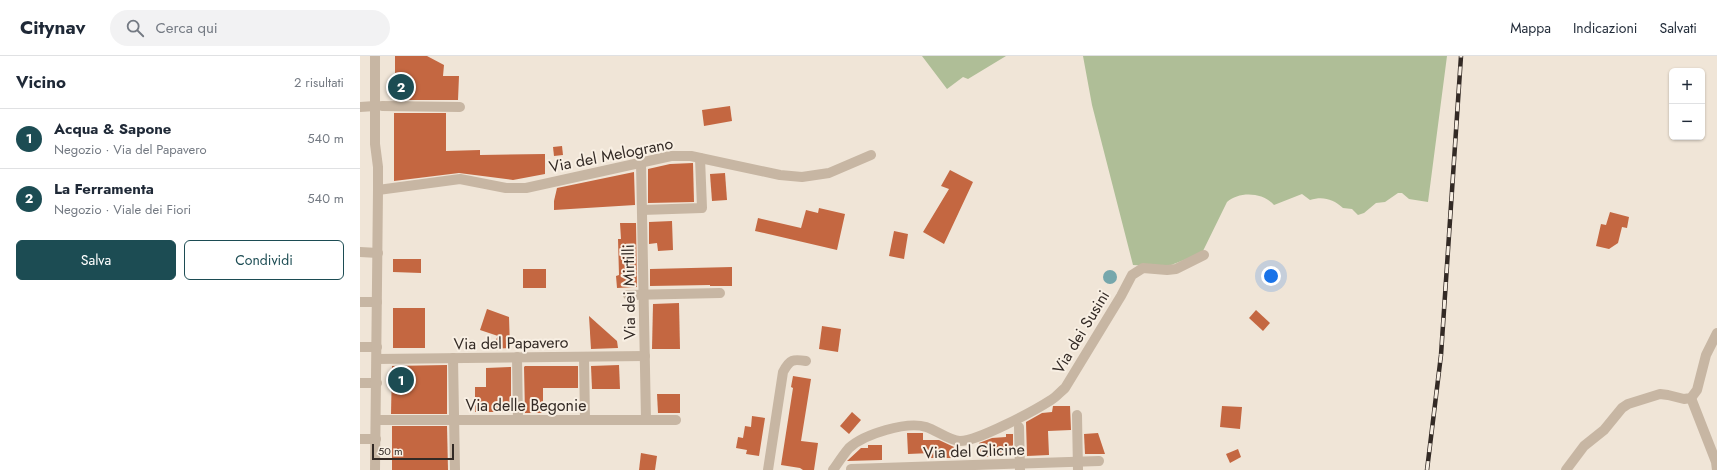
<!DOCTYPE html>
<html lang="it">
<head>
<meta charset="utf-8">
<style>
	:root { --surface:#fff; --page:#f2f2f3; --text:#1f2937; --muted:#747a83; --line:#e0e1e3; --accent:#1c4c53 }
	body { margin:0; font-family:Jost,sans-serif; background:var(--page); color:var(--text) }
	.controls { position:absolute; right:12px; top:12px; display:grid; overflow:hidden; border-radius:6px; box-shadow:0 1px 3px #0004 }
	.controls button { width:36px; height:36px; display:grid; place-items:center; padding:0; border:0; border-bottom:1px solid var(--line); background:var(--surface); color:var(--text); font:20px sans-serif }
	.scale { position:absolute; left:12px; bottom:10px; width:82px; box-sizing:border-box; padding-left:4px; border:2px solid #332a25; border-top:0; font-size:11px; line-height:14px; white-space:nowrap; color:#332a25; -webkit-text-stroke:3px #f8efe3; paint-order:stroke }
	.you { position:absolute; left:911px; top:220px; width:14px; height:14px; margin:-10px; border:3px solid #fff; border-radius:50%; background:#1a73e8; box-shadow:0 0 0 6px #1a73e833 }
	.badge { display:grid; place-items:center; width:26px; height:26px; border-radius:50%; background:var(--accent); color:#fff; font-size:13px; font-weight:700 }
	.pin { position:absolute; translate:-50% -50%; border:2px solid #fff; box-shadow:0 1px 4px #0006 }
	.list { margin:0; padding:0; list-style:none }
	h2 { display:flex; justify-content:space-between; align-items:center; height:52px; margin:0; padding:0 16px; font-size:17px }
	h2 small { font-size:13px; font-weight:400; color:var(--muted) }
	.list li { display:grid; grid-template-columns:26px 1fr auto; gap:12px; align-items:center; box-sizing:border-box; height:60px; padding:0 16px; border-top:1px solid var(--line) }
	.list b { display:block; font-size:15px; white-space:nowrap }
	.list p { margin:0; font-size:13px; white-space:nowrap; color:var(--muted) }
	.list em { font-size:13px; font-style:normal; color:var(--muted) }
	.actions { display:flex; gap:8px; padding:12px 16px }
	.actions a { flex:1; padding:9px 0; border:1px solid var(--accent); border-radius:6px; text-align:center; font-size:14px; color:var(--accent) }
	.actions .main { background:var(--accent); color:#fff }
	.icon { flex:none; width:22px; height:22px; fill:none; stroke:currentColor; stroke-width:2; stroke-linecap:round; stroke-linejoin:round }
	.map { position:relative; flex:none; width:1357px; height:414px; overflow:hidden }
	header { display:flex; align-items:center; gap:24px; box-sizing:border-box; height:56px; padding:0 20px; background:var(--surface); border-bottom:1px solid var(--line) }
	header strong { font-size:19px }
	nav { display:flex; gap:22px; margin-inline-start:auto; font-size:14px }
	.search { width:280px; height:36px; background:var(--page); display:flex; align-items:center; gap:10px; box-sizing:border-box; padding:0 14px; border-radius:22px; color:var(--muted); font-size:15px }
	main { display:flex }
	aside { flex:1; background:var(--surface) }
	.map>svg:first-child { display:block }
</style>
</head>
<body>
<header>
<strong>Citynav</strong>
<div class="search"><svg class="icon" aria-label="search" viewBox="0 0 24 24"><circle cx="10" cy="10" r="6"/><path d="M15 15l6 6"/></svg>Cerca qui</div>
<nav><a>Mappa</a><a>Indicazioni</a><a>Salvati</a></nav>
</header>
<main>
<aside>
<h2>Vicino<small>2 risultati</small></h2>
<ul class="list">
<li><span class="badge">1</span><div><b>Acqua &amp; Sapone</b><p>Negozio · Via del Papavero</p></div><em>540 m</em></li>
<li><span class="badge">2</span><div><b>La Ferramenta</b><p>Negozio · Viale dei Fiori</p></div><em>540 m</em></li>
</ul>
<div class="actions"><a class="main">Salva</a><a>Condividi</a></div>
</aside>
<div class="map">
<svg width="1357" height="414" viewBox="0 0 1357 414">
	<rect width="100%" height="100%" fill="#f0e5d7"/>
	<g fill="#afbe97">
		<path d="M 562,0 L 646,0 L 608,23 L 603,21 L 587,33 Z"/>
		<path d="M 723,0 L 1087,0 L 1068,146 L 1049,143 L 1042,137 L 1038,137 L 1025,146 L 1016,147 L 1004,157 L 998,159 L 992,153 L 983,152 C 973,143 963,140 950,144 L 942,138 L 914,149 C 903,136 879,135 867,146 L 842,197 L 806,211 L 773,209 L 732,49 Z"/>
	</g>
	<circle fill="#76a7ac" cx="750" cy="221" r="7"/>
	<g fill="#c46741">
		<path d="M 35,0 L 67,0 L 84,9 L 83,20 L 99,20 L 98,44 L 35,44 Z"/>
		<path d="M 370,50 L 372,65 L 344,70 L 342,54 Z"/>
		<path d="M 34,57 L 86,57 L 86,95 L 120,94 L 120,99 L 185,98 L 185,118 L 153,124 L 99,117 L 34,125 Z"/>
		<path d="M 202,90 L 203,99 L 194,100 L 193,91 Z"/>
		<path d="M 333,107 L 334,146 L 288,147 L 288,113 L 310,108 Z"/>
		<path d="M 590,114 L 613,126 L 584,188 L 563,176 L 589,133 L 581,130 Z"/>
		<path d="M 274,116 L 275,149 L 194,154 L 194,145 L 197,132 Z"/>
		<path d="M 365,117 L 367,144 L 352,145 L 350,118 Z"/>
		<path d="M 459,152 L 485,158 L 477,194 L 395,175 L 398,162 L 441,172 L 446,154 L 458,157 Z"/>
		<path d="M 1250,156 L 1269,161 L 1267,172 L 1262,171 L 1258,187 L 1249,193 L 1236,190 L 1241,168 L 1246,169 Z"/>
		<path d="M 312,165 L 313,194 L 298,195 L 297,187 L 289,188 L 289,166 Z"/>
		<path d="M 260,167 L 276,167 L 277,231 L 257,232 L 256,220 L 259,219 L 258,183 L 261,183 Z"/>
		<path d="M 534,175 L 548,178 L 544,203 L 529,200 Z"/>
		<path d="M 33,203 L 61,203 L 61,217 L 33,216 Z"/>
		<path d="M 372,211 L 372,230 L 350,230 L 350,229 L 290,230 L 290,213 Z"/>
		<rect x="163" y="213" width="23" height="19"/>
		<path d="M 319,247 L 320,293 L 292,293 L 293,248 Z"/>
		<rect x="33" y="252" width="32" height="40"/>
		<path d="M 127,253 L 149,261 L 150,292 L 131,293 L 138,280 L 120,274 Z"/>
		<path d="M 896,254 L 910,267 L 903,275 L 889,262 Z"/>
		<path d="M 229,260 L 257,285 L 258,292 L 231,293 Z"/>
		<path d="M 462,270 L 481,273 L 478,296 L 459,293 Z"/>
		<path d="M 87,309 L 87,358 L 31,358 L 32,310 Z"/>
		<path d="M 259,309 L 260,333 L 232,333 L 231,310 Z"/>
		<path d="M 165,310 L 218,310 L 218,332 L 183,332 L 183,357 L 165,357 L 164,311 Z"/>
		<path d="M 151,311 L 151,356 L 115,356 L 115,331 L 126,331 L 126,312 Z"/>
		<path d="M 433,320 L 451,323 L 441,385 L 458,387 L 454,414 L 443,414 L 440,412 L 421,409 L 433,332 L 431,331 Z"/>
		<path d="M 297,338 L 320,338 L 320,357 L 298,357 Z"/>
		<path d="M 693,350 L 710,350 L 711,374 L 688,375 L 689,399 L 667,400 L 666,366 L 682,357 L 692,356 Z"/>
		<path d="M 862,350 L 882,351 L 880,373 L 860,371 Z"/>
		<path d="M 492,356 L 501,364 L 489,378 L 480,370 Z"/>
		<path d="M 392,360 L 405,362 L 399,400 L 386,398 L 387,394 L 376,392 L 378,381 L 383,382 L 385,370 L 391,371 Z"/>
		<path d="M 32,370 L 87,370 L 88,414 L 32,414 Z"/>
		<path d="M 547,377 L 563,377 L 563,384 L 579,384 L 594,391 L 594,402 L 571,402 L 571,397 L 548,398 Z"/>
		<path d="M 738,377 L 745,398 L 725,398 L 724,378 Z"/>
		<path d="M 646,378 L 653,378 L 653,400 L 619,401 L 619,387 L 632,382 L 646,381 Z"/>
		<path d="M 508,389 L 522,389 L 522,404 L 487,405 L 501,392 L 508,392 Z"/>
		<path d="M 878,393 L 881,401 L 870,407 L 866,398 Z"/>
		<path d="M 281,397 L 297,400 L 295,414 L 279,414 Z"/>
	</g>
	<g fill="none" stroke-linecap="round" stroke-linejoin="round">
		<g stroke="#c7b6a3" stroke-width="10">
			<path d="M 22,50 L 100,51"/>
			<path d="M 0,51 L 15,50"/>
			<path d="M 281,107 L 286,364"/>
			<path d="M 18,134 L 100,123 L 146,132 L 166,132 L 311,100 L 331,100 L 420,119 L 442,121 L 469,117 L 511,99"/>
			<path d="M 282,154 L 342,152 L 340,102"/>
			<path d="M 0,196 L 18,197"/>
			<path d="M 268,239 L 360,237"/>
			<path d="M 0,246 L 17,246"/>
			<path d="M 0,291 L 17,291"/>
			<path d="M 157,301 L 158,364"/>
			<path d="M 224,301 L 225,364"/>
			<path d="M 93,302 L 95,414"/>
			<path d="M 17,303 L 285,300"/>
			<path d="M 0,327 L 17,327"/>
			<path d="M 1331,342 L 1356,406 L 1357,414"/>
			<path d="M 717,359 L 718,414"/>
			<path d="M 16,364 L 316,364"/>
			<path d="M 659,371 L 660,414"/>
			<path d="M 0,383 L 16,383"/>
			<path d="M 491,413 L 739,405"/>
			<path d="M 15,414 L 18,134 L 18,111 L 15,88 L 15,0"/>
			<path d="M 408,414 L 423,316 C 430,303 433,303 446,305"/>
			<path d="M 473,414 C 478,407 483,399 489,392 C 504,378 547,365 566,371 C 576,374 590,385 600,385 C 618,385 674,355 691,344 C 696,341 700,336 705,332 L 761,240 L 772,219 L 783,212 L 807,214 L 816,213 L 844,199"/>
			<path d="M 1206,414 L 1224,390 L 1244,374 L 1262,352 L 1268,348 L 1300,338 L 1308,339 L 1324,343 L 1331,342 L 1337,334 L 1346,299 L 1357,277"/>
		</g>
		<defs>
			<path id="rail" d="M 1067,414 L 1081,299 L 1101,0"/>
		</defs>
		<use href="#rail" stroke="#332a25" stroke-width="4.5"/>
		<use href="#rail" stroke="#f8efe3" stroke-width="3" stroke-dasharray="9" stroke-linecap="butt"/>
	</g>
	<g text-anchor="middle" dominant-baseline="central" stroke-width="4" stroke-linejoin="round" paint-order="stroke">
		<g font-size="16" fill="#332a25" stroke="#f8efe3">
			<text transform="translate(251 99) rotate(-11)">Via del Melograno</text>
			<text transform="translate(269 236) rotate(-91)">Via dei Mirtilli</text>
			<text transform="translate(721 276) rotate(-59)">Via dei Susini</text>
			<text transform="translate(151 287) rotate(-1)">Via del Papavero</text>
			<text x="166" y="349">Via delle Begonie</text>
			<text transform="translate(614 395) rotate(-2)">Via del Glicine</text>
		</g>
	</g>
</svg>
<div class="controls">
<button>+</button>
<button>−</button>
</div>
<div class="scale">50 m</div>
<div class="you"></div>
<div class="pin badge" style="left:41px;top:324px">1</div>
<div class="pin badge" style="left:41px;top:31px">2</div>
</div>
</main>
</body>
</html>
